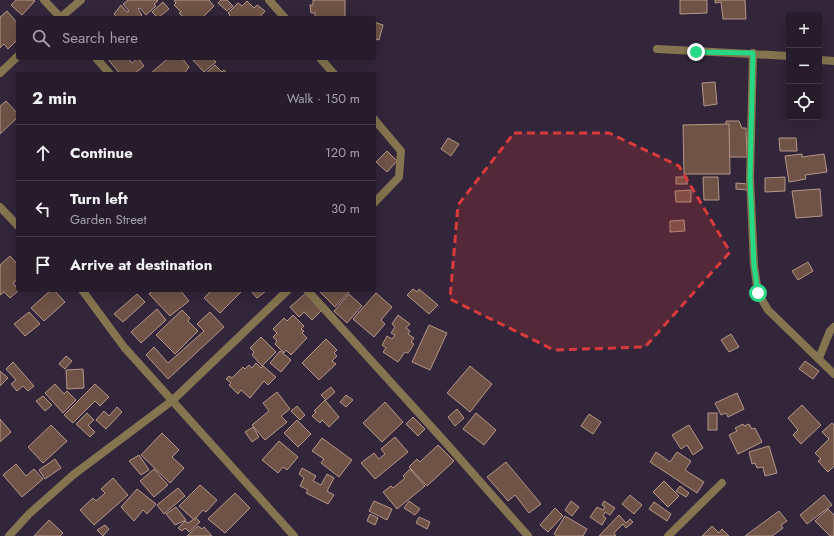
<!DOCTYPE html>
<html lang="en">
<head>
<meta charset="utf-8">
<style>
	:root { --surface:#261c2c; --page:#322938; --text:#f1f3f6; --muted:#a4a1a9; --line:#423a48 }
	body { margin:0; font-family:Jost,sans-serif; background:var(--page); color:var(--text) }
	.controls { position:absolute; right:12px; top:12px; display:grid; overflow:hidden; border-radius:4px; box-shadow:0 4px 16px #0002 }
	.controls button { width:36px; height:36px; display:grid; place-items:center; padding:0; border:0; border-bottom:1px solid var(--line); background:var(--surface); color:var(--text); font:20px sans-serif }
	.stop { position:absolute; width:12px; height:12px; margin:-9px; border:3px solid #27d885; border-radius:50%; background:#fff }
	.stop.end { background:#27d885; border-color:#fff; box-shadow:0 1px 4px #0008 }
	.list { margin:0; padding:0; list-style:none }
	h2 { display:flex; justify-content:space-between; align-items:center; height:52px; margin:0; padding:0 16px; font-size:17px }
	h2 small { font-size:13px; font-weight:400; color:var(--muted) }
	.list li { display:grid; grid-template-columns:26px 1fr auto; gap:12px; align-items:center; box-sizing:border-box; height:56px; padding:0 16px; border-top:1px solid var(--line) }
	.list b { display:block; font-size:15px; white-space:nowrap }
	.list p { margin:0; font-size:13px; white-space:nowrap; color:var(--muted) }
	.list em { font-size:13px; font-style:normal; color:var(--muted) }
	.icon { flex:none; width:22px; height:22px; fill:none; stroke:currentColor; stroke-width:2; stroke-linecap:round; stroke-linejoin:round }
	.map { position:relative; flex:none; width:834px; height:536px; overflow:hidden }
	.search { position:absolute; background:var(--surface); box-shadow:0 4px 16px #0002; left:16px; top:16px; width:360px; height:44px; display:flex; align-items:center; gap:10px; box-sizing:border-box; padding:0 14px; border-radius:4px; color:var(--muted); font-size:15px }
	.panel { position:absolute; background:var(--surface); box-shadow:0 4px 16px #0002; left:16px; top:72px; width:360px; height:220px; border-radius:4px }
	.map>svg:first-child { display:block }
</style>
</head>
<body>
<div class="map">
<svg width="834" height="536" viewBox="0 0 834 536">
	<rect width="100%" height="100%" fill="#33253a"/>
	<g fill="#6e5346" stroke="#b49788">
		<path d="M 16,0 L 33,0 L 35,1 L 22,15 L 11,5 Z"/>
		<path d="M 128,0 L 157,0 L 158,1 L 154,4 L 156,6 L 146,15 L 140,8 L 138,9 L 142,15 L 139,18 L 117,18 L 114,14 L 121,5 L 127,12 L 129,11 L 123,4 Z"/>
		<path d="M 174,0 L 209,0 L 214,6 L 202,18 L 184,18 L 179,13 L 181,12 L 174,5 L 176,3 Z"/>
		<path d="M 221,0 L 227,0 L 233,6 L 227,11 L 218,3 Z"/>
		<path d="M 313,0 L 345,0 L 345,18 L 315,18 L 315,13 L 311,13 L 310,5 L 313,5 Z"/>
		<path d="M 680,0 L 707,0 L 707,13 L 680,14 Z"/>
		<path d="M 715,0 L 745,0 L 746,19 L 723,19 L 721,2 L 715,3 Z"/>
		<path d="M 247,1 L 254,8 L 257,5 L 265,11 L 259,18 L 227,18 L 230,15 L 228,13 L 238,3 L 242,6 Z"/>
		<path d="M 163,2 L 169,9 L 158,18 L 152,12 Z"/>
		<path d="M 7,11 L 18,24 L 18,39 L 8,49 L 4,44 L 0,48 L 0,17 Z"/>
		<path d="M 374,22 L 383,25 L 379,40 L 376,39 L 374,49 Z"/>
		<path d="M 107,58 L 128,58 L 132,63 L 138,58 L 144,66 L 134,74 L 120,74 Z"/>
		<path d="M 165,58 L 182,58 L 189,67 L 184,74 L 150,74 L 166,60 Z"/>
		<path d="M 191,58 L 212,58 L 216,62 L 204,72 Z"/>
		<path d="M 215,65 L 222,72 L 224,70 L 228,74 L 205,74 Z"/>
		<path d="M 715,82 L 717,104 L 704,106 L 702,83 Z"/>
		<path d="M 6,101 L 18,114 L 18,117 L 0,134 L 0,106 Z"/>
		<path d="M 726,121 L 739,121 L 742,128 L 746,128 L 747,157 L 729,157 L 729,129 L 726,130 Z"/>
		<path d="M 729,124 L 730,174 L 684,174 L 683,125 Z"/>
		<path d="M 448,138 L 459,144 L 451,156 L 441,149 Z"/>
		<path d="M 779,138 L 796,138 L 797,151 L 780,151 Z"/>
		<path d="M 387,151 L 397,161 L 387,172 L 376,162 Z"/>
		<path d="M 802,154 L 802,157 L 824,154 L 827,172 L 805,175 L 806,179 L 789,182 L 785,156 Z"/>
		<rect x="676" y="177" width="11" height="7"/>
		<path d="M 703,177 L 718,177 L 719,200 L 704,200 Z"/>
		<path d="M 785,177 L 785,191 L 765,192 L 765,178 Z"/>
		<path d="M 736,183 L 748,184 L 747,190 L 736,189 Z"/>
		<path d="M 820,189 L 822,216 L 796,218 L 792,191 Z"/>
		<path d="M 691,190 L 691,202 L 676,202 L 675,191 Z"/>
		<path d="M 684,220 L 685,231 L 670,232 L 670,221 Z"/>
		<path d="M 10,256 L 18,265 L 18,279 L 13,283 L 19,290 L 10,298 L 4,292 L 0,295 L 0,265 Z"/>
		<path d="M 808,262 L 813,271 L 798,280 L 792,271 Z"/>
		<path d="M 413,289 L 417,292 L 419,289 L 438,305 L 429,314 L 407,295 Z"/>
		<path d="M 51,290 L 54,290 L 65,302 L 44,321 L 31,308 Z"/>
		<path d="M 154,290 L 180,290 L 189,301 L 170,316 L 149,294 Z"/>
		<path d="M 212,290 L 241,290 L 242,291 L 220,313 L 204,298 Z"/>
		<path d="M 250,290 L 265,290 L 266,291 L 257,298 Z"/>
		<path d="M 318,290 L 349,290 L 350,291 L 335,307 Z"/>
		<path d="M 306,293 L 322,310 L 312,320 L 304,312 L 299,317 L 290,307 Z"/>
		<path d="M 376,293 L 392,307 L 381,320 L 385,324 L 374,337 L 353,319 Z"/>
		<path d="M 137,294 L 145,302 L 123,322 L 114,314 Z"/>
		<path d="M 349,294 L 362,306 L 347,323 L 334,311 Z"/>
		<path d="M 157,309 L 166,320 L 141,343 L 131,332 Z"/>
		<path d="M 182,310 L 190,318 L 188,321 L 198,331 L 175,354 L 156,335 Z"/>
		<path d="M 29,312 L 40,324 L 25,336 L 14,324 Z"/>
		<path d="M 210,312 L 224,327 L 168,379 L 146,355 L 154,347 L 168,363 L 204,331 L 197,324 Z"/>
		<path d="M 293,315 L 304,326 L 301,329 L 304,331 L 302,333 L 307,338 L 291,355 L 286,350 L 284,353 L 275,344 L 277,341 L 273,337 L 277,333 L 273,329 L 284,318 L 287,321 Z"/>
		<path d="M 398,315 L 410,324 L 406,328 L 410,331 L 408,334 L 414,338 L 411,342 L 414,344 L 408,353 L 405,352 L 398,362 L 383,352 L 386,348 L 382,345 L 387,336 L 392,339 L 395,335 L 391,333 L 395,327 L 392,324 Z"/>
		<path d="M 429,325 L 447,333 L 430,370 L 412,362 Z"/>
		<path d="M 731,334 L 739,347 L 729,352 L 721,340 Z"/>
		<path d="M 261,337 L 276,352 L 262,366 L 252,355 L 254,352 L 250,348 Z"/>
		<path d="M 326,339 L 337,350 L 334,353 L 337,356 L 332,361 L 336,364 L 319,380 L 302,363 Z"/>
		<path d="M 280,351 L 291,360 L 281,372 L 270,363 Z"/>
		<path d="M 66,356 L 72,361 L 65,369 L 59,364 Z"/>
		<path d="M 805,361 L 819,371 L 813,379 L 799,369 Z"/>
		<path d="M 13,362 L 34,386 L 28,391 L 23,386 L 17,391 L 11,384 L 16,380 L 6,369 Z"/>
		<path d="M 256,363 L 261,368 L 263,366 L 276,377 L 268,385 L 264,381 L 250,398 L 241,390 L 238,394 L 229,385 L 231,383 L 226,379 L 229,376 L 232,378 L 243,367 L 245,369 L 249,365 L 252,368 Z"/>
		<path d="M 470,366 L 492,384 L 470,412 L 447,393 Z"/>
		<path d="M 83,369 L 84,388 L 67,389 L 66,370 Z"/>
		<path d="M 0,371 L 8,378 L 0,386 Z"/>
		<path d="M 55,384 L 64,394 L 67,391 L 76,400 L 63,413 L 45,393 Z"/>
		<path d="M 95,384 L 109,397 L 100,406 L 95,401 L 73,423 L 64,415 Z"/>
		<path d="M 331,387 L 335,392 L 326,400 L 321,395 Z"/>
		<path d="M 277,392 L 290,409 L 281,416 L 287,422 L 265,440 L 252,425 L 269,411 L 263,403 Z"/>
		<path d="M 737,393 L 744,409 L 728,417 L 726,413 L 721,415 L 715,403 Z"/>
		<path d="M 346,395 L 353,400 L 346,407 L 340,402 Z"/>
		<path d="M 43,396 L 52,405 L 45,411 L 36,401 Z"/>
		<path d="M 325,400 L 339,417 L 329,427 L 322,420 L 320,423 L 312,416 L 316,412 L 314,411 Z"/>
		<path d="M 385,402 L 403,422 L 382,442 L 363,423 Z"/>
		<path d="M 802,405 L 821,425 L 801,444 L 793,435 L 798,430 L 788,418 Z"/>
		<path d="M 297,406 L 305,415 L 300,420 L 291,411 Z"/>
		<path d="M 117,407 L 122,412 L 106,429 L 96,420 L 104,411 L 109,416 Z"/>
		<path d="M 457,409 L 464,418 L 455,426 L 448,417 Z"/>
		<path d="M 87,413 L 94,420 L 88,425 L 95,432 L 90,437 L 76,424 Z"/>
		<path d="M 476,413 L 496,430 L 484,445 L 463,429 Z"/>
		<rect x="708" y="413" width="9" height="17"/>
		<path d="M 589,414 L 601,422 L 593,434 L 581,426 Z"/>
		<path d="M 413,417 L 425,429 L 418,436 L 406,424 Z"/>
		<path d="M 0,419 L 11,432 L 0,442 Z"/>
		<path d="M 297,420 L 311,434 L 298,447 L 284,433 Z"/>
		<path d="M 832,423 L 834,425 L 834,466 L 828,472 L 818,461 L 821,459 L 815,453 L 829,439 L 822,432 Z"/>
		<path d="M 743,424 L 744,426 L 749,424 L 752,429 L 755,428 L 762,442 L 738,454 L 729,435 L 737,431 L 735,428 Z"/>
		<path d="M 51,425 L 67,441 L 43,463 L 28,447 Z"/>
		<path d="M 689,425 L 703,448 L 693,455 L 687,445 L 681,449 L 672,435 Z"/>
		<path d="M 253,427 L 259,437 L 252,442 L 245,432 Z"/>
		<path d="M 162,433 L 179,450 L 172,457 L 184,468 L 170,483 L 141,455 Z"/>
		<path d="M 395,437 L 408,452 L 375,479 L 361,463 L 374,453 L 379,459 L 385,454 L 381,449 Z"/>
		<path d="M 322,438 L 352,460 L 339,477 L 321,463 L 324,459 L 312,451 Z"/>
		<path d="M 279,441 L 298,457 L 287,470 L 283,467 L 278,473 L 262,460 Z"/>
		<path d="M 438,445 L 454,461 L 427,486 L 409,467 L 417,459 L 420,462 Z"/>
		<path d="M 769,446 L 777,473 L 765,476 L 763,467 L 757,468 L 755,463 L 752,464 L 749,452 Z"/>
		<path d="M 656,452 L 670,462 L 677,452 L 691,461 L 685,470 L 704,482 L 697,493 L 650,462 Z"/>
		<path d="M 139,455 L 149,470 L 141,475 L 129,461 Z"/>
		<path d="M 55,459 L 61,468 L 45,479 L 39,470 Z"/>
		<path d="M 506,462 L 541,504 L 529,513 L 515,495 L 508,501 L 487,477 Z"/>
		<path d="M 16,464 L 26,476 L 34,469 L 43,479 L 22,497 L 3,475 Z"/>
		<path d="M 302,468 L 316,476 L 313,481 L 321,485 L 327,474 L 334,478 L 327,491 L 334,495 L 328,504 L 306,493 L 308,490 L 300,486 L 304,478 L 299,474 Z"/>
		<path d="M 154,469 L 168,485 L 154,497 L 140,481 Z"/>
		<path d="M 410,469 L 425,486 L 397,509 L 383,492 L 391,486 L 393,488 L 405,478 L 403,476 Z"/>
		<path d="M 113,478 L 128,495 L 94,525 L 80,510 L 93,498 L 96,501 L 105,493 L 101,489 Z"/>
		<path d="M 664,481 L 679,496 L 668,507 L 653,492 Z"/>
		<path d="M 200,485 L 217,500 L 206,512 L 203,510 L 194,520 L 179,506 Z"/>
		<path d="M 680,486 L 689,493 L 686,497 L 676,491 Z"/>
		<path d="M 178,488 L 185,496 L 164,514 L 157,505 Z"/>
		<path d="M 137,489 L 156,504 L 147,514 L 143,510 L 134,521 L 121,507 Z"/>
		<path d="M 235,493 L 250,508 L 225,533 L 208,519 Z"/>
		<path d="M 630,495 L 642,505 L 634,514 L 622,504 Z"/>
		<path d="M 824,495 L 832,505 L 807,524 L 800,515 Z"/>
		<path d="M 374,501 L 392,509 L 387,520 L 369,511 Z"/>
		<path d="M 409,501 L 420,509 L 415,515 L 404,508 Z"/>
		<path d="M 571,501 L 579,507 L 572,516 L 565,510 Z"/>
		<path d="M 604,501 L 615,508 L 610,515 L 605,512 L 603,516 L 606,518 L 602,525 L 590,517 L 597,507 L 603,510 L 605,507 L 602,505 Z"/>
		<path d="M 654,502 L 671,514 L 667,521 L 649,509 Z"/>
		<path d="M 176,507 L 186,520 L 175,525 L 166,514 Z"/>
		<path d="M 555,508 L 563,516 L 548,532 L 540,525 Z"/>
		<path d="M 828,509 L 834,515 L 834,536 L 830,536 L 815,521 Z"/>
		<path d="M 779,511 L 787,521 L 781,525 L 783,528 L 772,536 L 745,536 Z"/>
		<path d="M 370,514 L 378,518 L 375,525 L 367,521 Z"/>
		<path d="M 619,515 L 626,523 L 630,519 L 633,522 L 626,528 L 623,524 L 614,533 L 616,536 L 599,536 Z"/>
		<path d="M 565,516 L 587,529 L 583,536 L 557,536 L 554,534 Z"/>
		<path d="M 419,517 L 430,522 L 427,529 L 416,523 Z"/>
		<path d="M 196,518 L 200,522 L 189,532 L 185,528 L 182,531 L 178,528 L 185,521 L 188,523 Z"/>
		<path d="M 49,520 L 63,533 L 60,536 L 34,536 Z"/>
		<path d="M 105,525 L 109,529 L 103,536 L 97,530 Z"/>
		<path d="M 198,526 L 202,529 L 204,527 L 212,536 L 187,536 Z"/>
		<path d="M 712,526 L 719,533 L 722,529 L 729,536 L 702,536 Z"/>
	</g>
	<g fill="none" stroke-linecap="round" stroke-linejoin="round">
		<g stroke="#84744f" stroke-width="8">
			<path d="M 44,0 L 61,18"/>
			<path d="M 269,0 L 285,18"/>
			<path d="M 60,18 L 81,0"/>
			<path d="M 657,49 L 789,56"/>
			<path d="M 753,53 L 750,178 L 754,265 L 758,293 L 768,310 L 834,374"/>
			<path d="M 96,58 L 110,74"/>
			<path d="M 320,58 L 334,74"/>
			<path d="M 819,60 L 834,61"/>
			<path d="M 0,73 L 18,56"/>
			<path d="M 374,119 L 401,151 L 399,177 L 374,203"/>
			<path d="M 0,207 L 18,226"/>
			<path d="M 82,290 L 124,347 L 294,536"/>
			<path d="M 307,290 L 446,443 L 528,536"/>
			<path d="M 819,358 L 830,331 L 834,327"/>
			<path d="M 9,536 L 29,514 L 73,475 L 173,400 L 288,290"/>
			<path d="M 668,536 L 722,483"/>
		</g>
	</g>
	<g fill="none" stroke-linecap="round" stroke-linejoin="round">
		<path stroke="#27d885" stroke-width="5" d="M 696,52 L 753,53 L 750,178 L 754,265 L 758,293"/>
	</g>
	<path fill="#d83b3c" fill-opacity="0.2" stroke="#d83b3c" stroke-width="3" stroke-dasharray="8 5" stroke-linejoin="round" d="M 514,133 L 609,133 L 679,166 L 730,252 L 645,347 L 554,350 L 450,299 L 458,205 Z"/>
</svg>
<div class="controls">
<button>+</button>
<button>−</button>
<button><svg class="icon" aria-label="locate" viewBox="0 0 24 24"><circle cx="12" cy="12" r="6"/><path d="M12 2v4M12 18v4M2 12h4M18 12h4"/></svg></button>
</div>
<div class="stop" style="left:758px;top:293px"></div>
<div class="stop end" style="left:696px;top:52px"></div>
<div class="search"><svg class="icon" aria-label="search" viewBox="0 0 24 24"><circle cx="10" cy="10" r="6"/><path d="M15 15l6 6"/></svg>Search here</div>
<section class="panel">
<h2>2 min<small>Walk · 150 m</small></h2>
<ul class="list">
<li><svg class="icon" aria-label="ahead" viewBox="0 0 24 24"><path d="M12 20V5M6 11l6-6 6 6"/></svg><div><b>Continue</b></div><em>120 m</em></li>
<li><svg class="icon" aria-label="left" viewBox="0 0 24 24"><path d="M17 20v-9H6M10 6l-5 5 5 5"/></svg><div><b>Turn left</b><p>Garden Street</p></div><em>30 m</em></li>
<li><svg class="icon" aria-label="arrive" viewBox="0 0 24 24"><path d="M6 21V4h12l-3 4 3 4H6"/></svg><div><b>Arrive at destination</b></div></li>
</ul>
</section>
</div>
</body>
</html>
